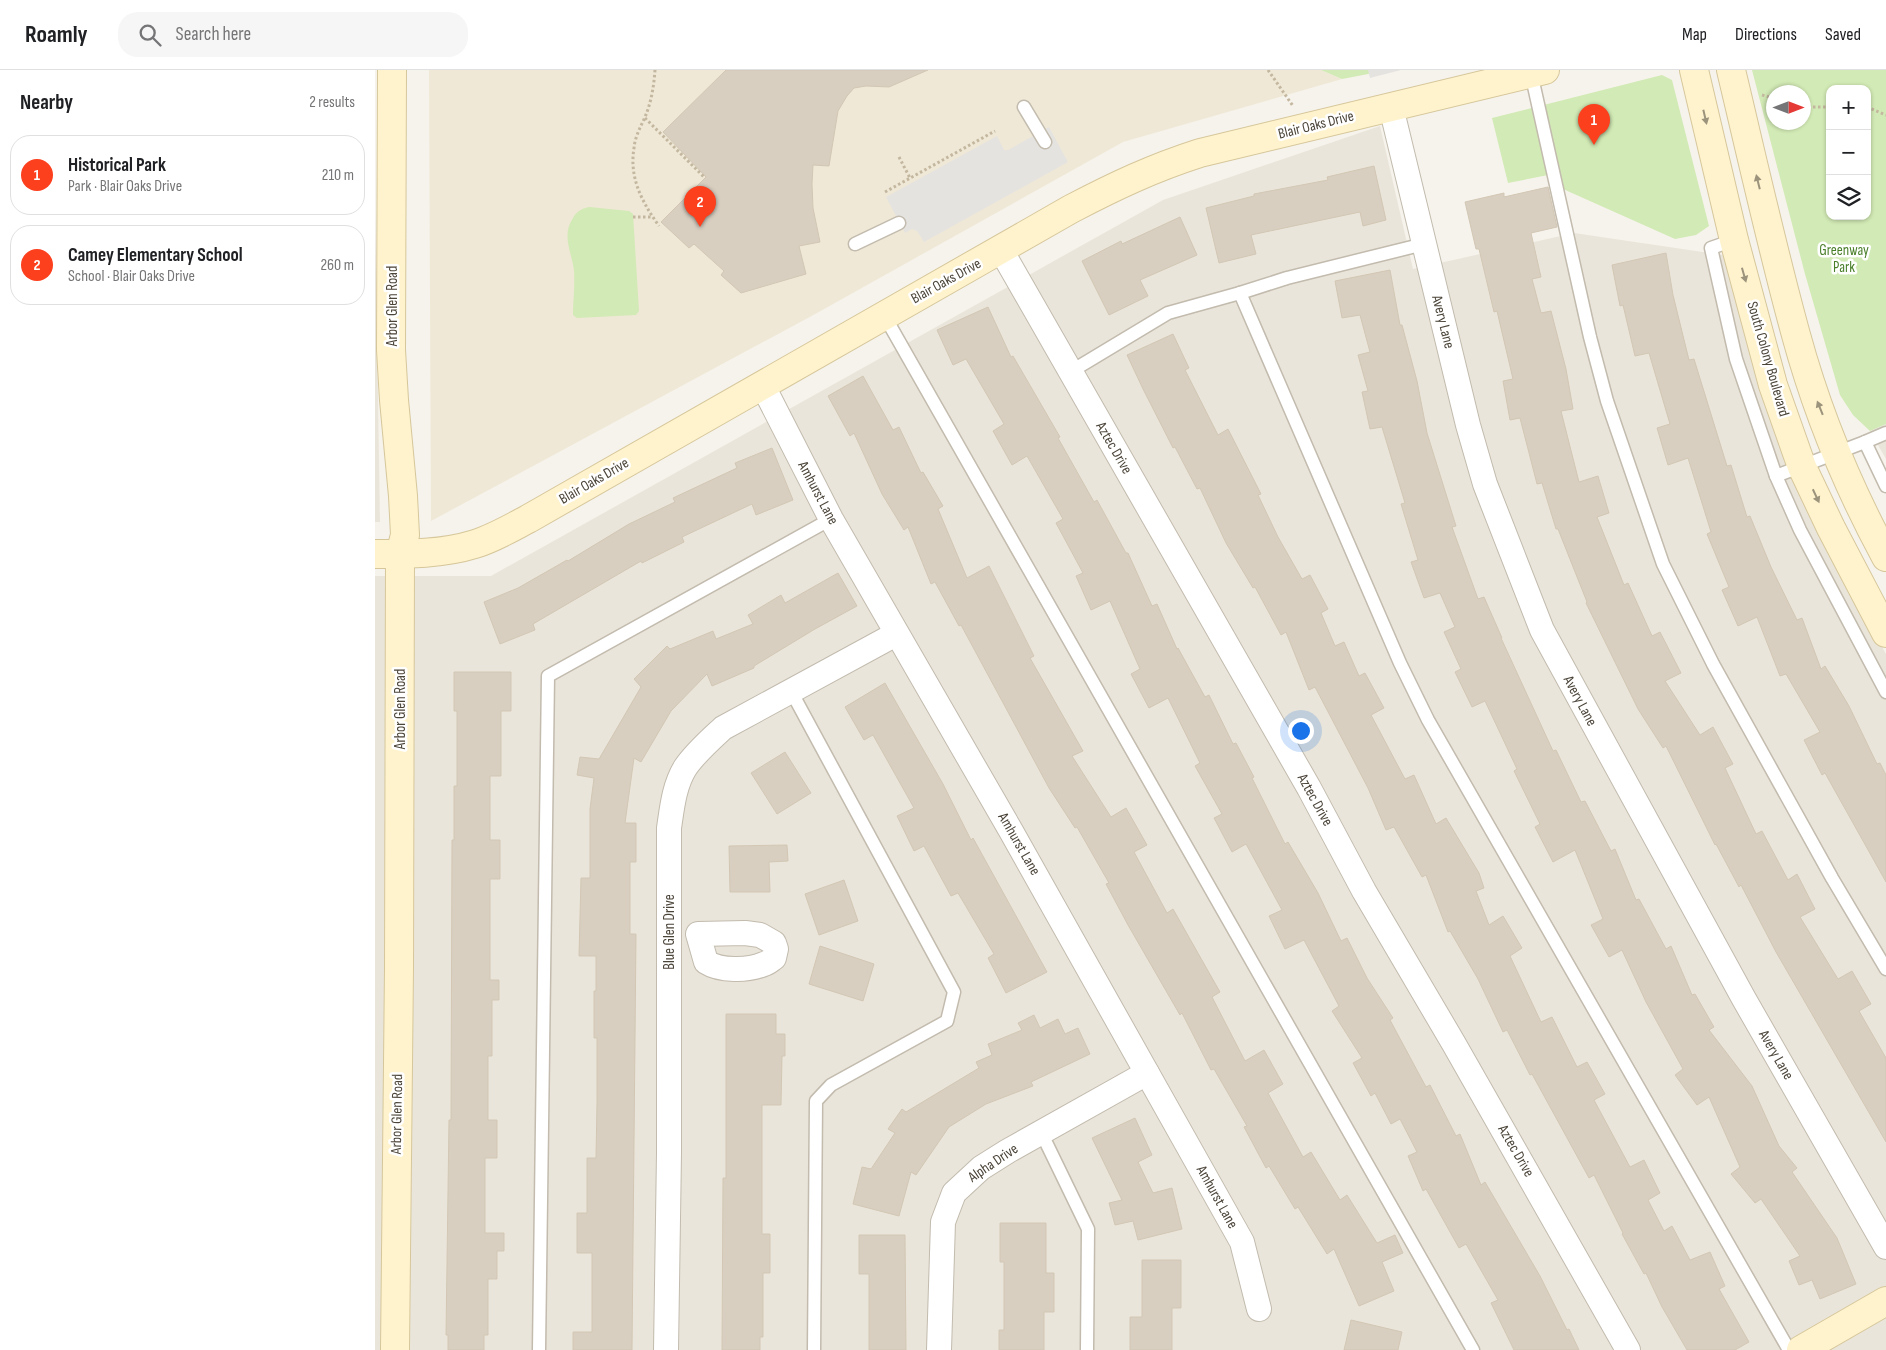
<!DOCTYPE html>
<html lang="en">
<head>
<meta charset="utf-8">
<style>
	:root { --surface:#fff; --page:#f6f6f6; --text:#202124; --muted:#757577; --line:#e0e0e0; --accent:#fc3f1d }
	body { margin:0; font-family:"Sofia Sans Condensed",sans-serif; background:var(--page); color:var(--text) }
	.controls { position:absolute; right:15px; top:15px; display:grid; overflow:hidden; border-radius:10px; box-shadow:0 1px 4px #0004 }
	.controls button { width:45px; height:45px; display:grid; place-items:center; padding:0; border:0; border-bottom:1px solid var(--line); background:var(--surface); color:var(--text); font:25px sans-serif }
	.compass { position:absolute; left:1391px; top:15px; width:45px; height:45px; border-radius:50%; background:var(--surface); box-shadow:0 1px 4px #0004; rotate:90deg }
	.you { position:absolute; left:925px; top:660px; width:18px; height:18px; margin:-12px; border:4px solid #fff; border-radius:50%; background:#1a73e8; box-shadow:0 0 0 8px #1a73e833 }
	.badge { display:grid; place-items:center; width:32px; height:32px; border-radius:50%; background:var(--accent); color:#fff; font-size:16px; font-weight:700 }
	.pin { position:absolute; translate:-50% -41px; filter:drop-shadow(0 1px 2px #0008) }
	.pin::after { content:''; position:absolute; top:26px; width:18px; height:15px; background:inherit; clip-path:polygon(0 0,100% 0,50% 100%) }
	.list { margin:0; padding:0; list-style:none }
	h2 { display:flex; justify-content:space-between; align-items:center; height:65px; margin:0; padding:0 20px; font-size:21px }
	h2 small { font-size:16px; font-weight:400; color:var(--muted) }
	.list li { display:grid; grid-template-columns:32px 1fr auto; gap:15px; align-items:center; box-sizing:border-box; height:80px; margin:0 10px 10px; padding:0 10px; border:1px solid var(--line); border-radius:20px }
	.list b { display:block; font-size:19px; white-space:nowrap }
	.list p { margin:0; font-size:16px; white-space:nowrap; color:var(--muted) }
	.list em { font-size:16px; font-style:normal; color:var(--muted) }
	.icon { flex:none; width:28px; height:28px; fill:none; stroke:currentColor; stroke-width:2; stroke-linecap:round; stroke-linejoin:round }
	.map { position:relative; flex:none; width:1511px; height:1280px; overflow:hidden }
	header { display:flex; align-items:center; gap:30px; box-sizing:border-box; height:70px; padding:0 25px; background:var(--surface); border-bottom:1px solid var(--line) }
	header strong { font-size:24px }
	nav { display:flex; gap:28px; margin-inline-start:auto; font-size:18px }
	.search { width:350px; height:45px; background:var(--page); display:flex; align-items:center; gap:12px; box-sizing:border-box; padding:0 18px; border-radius:20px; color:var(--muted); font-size:19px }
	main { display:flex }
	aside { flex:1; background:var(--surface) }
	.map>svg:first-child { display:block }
</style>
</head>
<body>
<header>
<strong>Roamly</strong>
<div class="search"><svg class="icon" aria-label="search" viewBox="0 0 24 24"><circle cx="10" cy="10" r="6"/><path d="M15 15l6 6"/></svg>Search here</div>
<nav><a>Map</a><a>Directions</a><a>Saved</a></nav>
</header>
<main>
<aside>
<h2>Nearby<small>2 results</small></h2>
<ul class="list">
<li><span class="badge">1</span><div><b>Historical Park</b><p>Park · Blair Oaks Drive</p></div><em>210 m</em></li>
<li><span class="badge">2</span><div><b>Camey Elementary School</b><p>School · Blair Oaks Drive</p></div><em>260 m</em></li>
</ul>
</aside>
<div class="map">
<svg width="1511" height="1280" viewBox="0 0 1511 1280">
	<rect width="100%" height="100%" fill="#f6f3ec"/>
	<g fill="#eae5da">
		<path d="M 1005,56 L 1038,199 L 1199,163 L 1348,185 L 1431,435 L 1511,584 L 1511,1280 L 0,1280 L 0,506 L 116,506 L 788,130 Z"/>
		<path d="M 0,143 L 5,452 L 0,452 Z"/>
		<path d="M 1511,354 L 1511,389 L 1495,361 Z"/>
	</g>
	<path fill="#efe8d6" d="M 54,0 L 946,0 L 967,9 L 748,72 L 442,243 L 56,451 Z"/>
	<g fill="#d2eab5" fill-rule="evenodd">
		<path d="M 946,0 L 1014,0 L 967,9 Z"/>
		<path d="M 1377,0 L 1511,0 L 1511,354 L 1495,361 L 1478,345 L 1465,325 L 1430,204 ZM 1455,19 L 1492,19 L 1492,146 L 1455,146 ZM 1428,22 L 1428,52 L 1398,52 L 1398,22 Z"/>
		<path d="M 1287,5 L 1297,10 L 1334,156 L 1321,165 L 1300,169 L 1188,119 L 1183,103 L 1133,113 L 1117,48 Z"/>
		<path d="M 214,137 L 254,141 L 258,144 L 264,241 L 261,245 L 202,248 L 198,245 C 198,230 200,216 199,201 C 197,182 186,166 198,148 C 202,141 206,139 214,137 Z"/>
	</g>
	<g fill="#e5e3e0">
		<path d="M 993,0 L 1026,0 L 995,8 Z"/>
		<path d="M 674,57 L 693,92 L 549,172 L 542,161 L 537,159 L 530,163 L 511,127 L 622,66 L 629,80 L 633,80 Z"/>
	</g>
	<g fill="#d8cfc1" stroke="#d3c7b4">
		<path d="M 351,0 L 553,0 L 514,17 L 491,16 L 479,18 L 472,26 L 463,41 L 454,96 L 438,95 L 437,114 L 438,138 L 445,172 L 424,176 L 431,204 L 366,223 L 346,205 L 349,201 L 319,174 L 314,178 L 286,152 L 331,107 L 288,62 Z"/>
		<path d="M 999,96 L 1011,150 L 988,156 L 985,142 L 876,165 L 881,184 L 844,193 L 831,138 L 879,126 L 879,124 L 953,110 L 952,107 Z"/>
		<path d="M 1173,117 L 1182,157 L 1156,163 L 1166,207 L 1157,209 L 1166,243 L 1176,241 L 1191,299 L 1198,339 L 1186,341 L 1204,412 L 1223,406 L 1234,443 L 1222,447 L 1249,515 L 1253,513 L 1277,566 L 1285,562 L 1306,603 L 1290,611 L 1325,665 L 1338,657 L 1358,694 L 1350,698 L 1381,764 L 1387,761 L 1413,810 L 1422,804 L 1440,839 L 1425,847 L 1463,909 L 1477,901 L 1496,934 L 1484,941 L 1511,988 L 1511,1072 L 1401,882 L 1366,815 L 1364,817 L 1341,774 L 1340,775 L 1291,676 L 1288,678 L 1263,639 L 1211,533 L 1212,532 L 1183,459 L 1181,459 L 1167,413 L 1162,414 L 1145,348 L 1135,350 L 1128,311 L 1138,309 L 1122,241 L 1119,242 L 1104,179 L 1101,179 L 1090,132 L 1129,123 L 1129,127 Z"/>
		<path d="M 805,147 L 822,185 L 765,210 L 773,226 L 734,245 L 707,191 L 746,171 L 747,174 Z"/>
		<path d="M 1291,183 L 1298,225 L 1314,290 L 1319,289 L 1352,396 L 1356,395 L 1372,447 L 1375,446 L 1396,497 L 1422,550 L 1427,548 L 1446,599 L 1450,596 L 1474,636 L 1502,694 L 1505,693 L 1511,705 L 1511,812 L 1450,703 L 1447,705 L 1429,670 L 1445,662 L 1411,604 L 1405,606 L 1382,547 L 1363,556 L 1347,520 L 1354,517 L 1332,464 L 1336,462 L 1313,388 L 1293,395 L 1282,358 L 1295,354 L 1274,283 L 1260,286 L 1248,235 L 1245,236 L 1237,195 Z"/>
		<path d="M 1015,200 L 1025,255 L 1027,255 L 1042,311 L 1052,363 L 1081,456 L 1077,457 L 1103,529 L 1109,527 L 1127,568 L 1126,568 L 1178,681 L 1181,680 L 1206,732 L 1210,731 L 1236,781 L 1240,779 L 1261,830 L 1264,829 L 1291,879 L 1296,876 L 1317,925 L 1320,924 L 1339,957 L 1334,960 L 1377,1016 L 1404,1076 L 1422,1098 L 1417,1102 L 1462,1168 L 1481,1214 L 1445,1229 L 1437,1210 L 1424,1215 L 1414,1191 L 1425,1186 L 1386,1129 L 1380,1133 L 1356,1104 L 1365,1097 L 1334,1027 L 1322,1035 L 1300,1005 L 1308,999 L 1271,932 L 1247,880 L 1234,887 L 1216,855 L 1228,849 L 1200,780 L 1178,792 L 1160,757 L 1165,754 L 1139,701 L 1142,699 L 1110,631 L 1097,637 L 1080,602 L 1086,599 L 1069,562 L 1080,557 L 1065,523 L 1049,528 L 1036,492 L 1043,490 L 1026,434 L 1030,433 L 1007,357 L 995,359 L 987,322 L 993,321 L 983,285 L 995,282 L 985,245 L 967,248 L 960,211 Z"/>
		<path d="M 613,237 L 636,287 L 638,286 L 685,367 L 683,368 L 719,432 L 722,430 L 751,483 L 753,483 L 777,536 L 782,534 L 802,579 L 803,578 L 830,627 L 834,625 L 858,674 L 861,673 L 879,707 L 877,708 L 910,774 L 913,772 L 943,823 L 966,871 L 972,868 L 992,908 L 1018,948 L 1015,950 L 1051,1017 L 1055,1015 L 1081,1066 L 1085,1064 L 1106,1115 L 1110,1112 L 1165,1206 L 1192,1260 L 1194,1259 L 1204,1280 L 1139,1280 L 1116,1233 L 1123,1230 L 1091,1174 L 1084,1178 L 1051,1119 L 1048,1121 L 1033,1086 L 1042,1082 L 1025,1049 L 1016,1054 L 1000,1023 L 996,1026 L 978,993 L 987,988 L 957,941 L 964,936 L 929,870 L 910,879 L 894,846 L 907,840 L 871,774 L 857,782 L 839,748 L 847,744 L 820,696 L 825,693 L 793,628 L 774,638 L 756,604 L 765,599 L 735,531 L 716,540 L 701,506 L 708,503 L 681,453 L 688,449 L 652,386 L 637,395 L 618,361 L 629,354 L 591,289 L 578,295 L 562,260 Z"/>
		<path d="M 798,264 L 814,298 L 810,300 L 843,365 L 853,359 L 886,424 L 883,425 L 903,467 L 927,509 L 935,505 L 953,539 L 946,543 L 960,576 L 969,572 L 984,606 L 990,603 L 1009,638 L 996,645 L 1030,709 L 1039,705 L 1061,754 L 1071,748 L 1104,803 L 1109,818 L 1101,821 L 1114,855 L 1128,846 L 1147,878 L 1135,886 L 1166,952 L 1177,947 L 1202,997 L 1212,992 L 1230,1024 L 1219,1030 L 1255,1097 L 1269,1090 L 1285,1123 L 1273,1130 L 1289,1161 L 1297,1156 L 1315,1190 L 1335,1182 L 1350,1216 L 1344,1219 L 1374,1272 L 1360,1280 L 1312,1280 L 1287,1237 L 1271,1203 L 1269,1204 L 1247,1164 L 1248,1163 L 1219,1105 L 1214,1108 L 1157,1004 L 1155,1005 L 1132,960 L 1128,962 L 1103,909 L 1075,861 L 1073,862 L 1051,805 L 1047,807 L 1019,757 L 1011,760 L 993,718 L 940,617 L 934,620 L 911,562 L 906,565 L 880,517 L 878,518 L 851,473 L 825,418 L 822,419 L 800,377 L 798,378 L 768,319 L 752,285 Z"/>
		<path d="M 488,306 L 518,360 L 524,357 L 546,403 L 548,402 L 568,436 L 563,439 L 592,508 L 614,496 L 659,586 L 655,588 L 708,681 L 697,686 L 736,747 L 751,738 L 772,775 L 759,782 L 792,843 L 798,839 L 845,922 L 837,927 L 870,991 L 889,980 L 908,1014 L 893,1023 L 928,1087 L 936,1082 L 965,1130 L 972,1125 L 1002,1173 L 1020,1165 L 1028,1183 L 1007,1192 L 1019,1221 L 984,1236 L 959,1179 L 952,1184 L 923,1137 L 920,1139 L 894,1096 L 891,1098 L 869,1057 L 872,1056 L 839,999 L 836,1000 L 807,943 L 805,945 L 753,855 L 731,814 L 734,813 L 702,757 L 700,758 L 674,718 L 586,555 L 584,556 L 560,512 L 556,514 L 533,457 L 529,460 L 507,424 L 479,363 L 475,366 L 453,326 Z"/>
		<path d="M 397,378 L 418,430 L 381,445 L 377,434 L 307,467 L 309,472 L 267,493 L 266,491 L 158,554 L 160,560 L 125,574 L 109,532 L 143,518 L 192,490 L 193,491 L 254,454 L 300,432 L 298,428 L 362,398 L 360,393 Z"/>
		<path d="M 463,503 L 482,536 L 440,559 L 379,596 L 379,598 L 337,616 L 332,604 L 296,641 L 266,692 L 259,688 L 250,753 L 261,753 L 261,792 L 255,792 L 255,864 L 261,864 L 257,1280 L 198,1280 L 198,1262 L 217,1262 L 217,1183 L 202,1183 L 202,1143 L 212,1143 L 212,1088 L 221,1088 L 222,1033 L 222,968 L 219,968 L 219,921 L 221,921 L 221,886 L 204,886 L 206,808 L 215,808 L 215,739 L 219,708 L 202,705 L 205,687 L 224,689 L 266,617 L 259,609 L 292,576 L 295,579 L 338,561 L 341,569 L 378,554 L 373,545 L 406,525 L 410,533 Z"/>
		<path d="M 79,602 L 136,602 L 136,641 L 126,641 L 126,706 L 115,706 L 115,770 L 125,770 L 125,809 L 115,809 L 115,910 L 124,910 L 124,930 L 117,930 L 117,986 L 113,986 L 113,1050 L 122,1050 L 122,1088 L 110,1088 L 110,1163 L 129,1163 L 129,1181 L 122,1181 L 122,1209 L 113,1209 L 113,1265 L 109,1265 L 109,1280 L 73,1280 L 73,1265 L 71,1265 L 74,1050 L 76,1050 L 77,770 L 79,770 L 79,716 L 82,716 L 82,641 L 79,641 Z"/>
		<path d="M 510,613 L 568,714 L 596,770 L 598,768 L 672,902 L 631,923 L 613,888 L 619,884 L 583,823 L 576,826 L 549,776 L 539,781 L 522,746 L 539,738 L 498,665 L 489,670 L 470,637 Z"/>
		<path d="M 410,682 L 436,723 L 402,744 L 376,703 Z"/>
		<path d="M 412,775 L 413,791 L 394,792 L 395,822 L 355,822 L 354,776 Z"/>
		<path d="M 469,810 L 483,851 L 444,865 L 430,824 Z"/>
		<path d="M 445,876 L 499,894 L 488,931 L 434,914 Z"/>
		<path d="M 351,944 L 401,944 L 401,964 L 410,964 L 410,986 L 407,986 L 406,1035 L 387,1035 L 387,1164 L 395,1164 L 395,1203 L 388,1203 L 388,1267 L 385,1267 L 385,1280 L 347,1280 L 348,1108 L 351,1108 Z"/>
		<path d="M 659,945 L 665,958 L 683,949 L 690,964 L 703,958 L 715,984 L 656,1012 L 658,1016 L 611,1034 L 574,1057 L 541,1105 L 536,1102 L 524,1146 L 478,1134 L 487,1097 L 496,1099 L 520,1063 L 513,1059 L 527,1039 L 531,1042 L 604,998 L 601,992 L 617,985 L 613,974 L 647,960 L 643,953 Z"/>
		<path d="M 760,1048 L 777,1085 L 763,1092 L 778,1123 L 797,1118 L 807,1159 L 763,1170 L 758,1151 L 740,1155 L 734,1133 L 747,1130 L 717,1068 Z"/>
		<path d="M 625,1153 L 671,1153 L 671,1203 L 679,1203 L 679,1242 L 669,1242 L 669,1280 L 624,1280 L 624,1260 L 629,1260 L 629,1192 L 625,1192 Z"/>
		<path d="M 484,1165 L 530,1165 L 531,1280 L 494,1280 L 494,1204 L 484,1204 Z"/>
		<path d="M 767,1190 L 806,1190 L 806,1238 L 797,1238 L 797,1280 L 755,1280 L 755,1247 L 767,1247 Z"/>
		<path d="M 976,1250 L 1027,1262 L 1023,1280 L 969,1280 Z"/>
	</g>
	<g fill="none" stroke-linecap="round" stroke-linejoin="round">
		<defs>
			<g id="lane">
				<path d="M 1156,3 L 1215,267 L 1232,331 L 1288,494 L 1338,594 L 1457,808 L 1511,899"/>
				<path d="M 649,37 L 670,72"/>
				<path d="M 1359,170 L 1336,178 L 1361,289 L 1401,406 L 1425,460 L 1511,622"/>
				<path d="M 480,174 L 524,153"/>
				<path d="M 1049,174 L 912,208 L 865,223 L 1025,593 L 1053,650 L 1414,1280"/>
				<path d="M 509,245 L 1098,1280"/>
				<path d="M 695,302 L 793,243 L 865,223"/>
				<path d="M 1490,372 L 1511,363"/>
				<path d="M 1401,406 L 1490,372 L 1511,416"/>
				<path d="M 416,621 L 579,922 L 572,951 L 456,1015 L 441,1031 L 439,1280"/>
				<path d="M 666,1062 L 713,1159 L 712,1280"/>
				<path d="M 164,1280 L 173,606 L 456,449"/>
			</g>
			<g id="street">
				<path d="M 1016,37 L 1093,355 L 1110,414 L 1167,560 L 1369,929 L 1511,1177"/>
				<path d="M 626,180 L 934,718 L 989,821 L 1079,974 L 1253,1280"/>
				<path d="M 388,316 L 456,449 L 636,761 L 867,1172 L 884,1239"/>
				<path d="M 370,863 L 385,865 L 399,873 L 401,879 L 399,888 C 396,890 393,893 389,894 C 373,901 345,901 331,892 L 323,864 Z"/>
				<path d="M 291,1280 L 294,1083 L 294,758 C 297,738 299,716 310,698 C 320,683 335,670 348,658 L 521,564"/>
				<path d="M 564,1280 L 568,1152 L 579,1123 L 606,1098 L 633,1081 L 772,1003"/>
			</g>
			<g id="secondary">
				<path d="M 17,0 L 16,280 L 19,330 L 28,426 L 30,465 L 25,484 L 24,898 L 20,1280"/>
				<path d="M 1319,0 L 1359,170 L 1398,315 L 1427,397 L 1456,458 L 1511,563"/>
				<path d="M 1356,0 C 1377,88 1397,178 1421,265 C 1442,342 1473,417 1511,487"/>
				<path d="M 0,484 C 33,484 68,484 100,474 C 119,468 136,458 153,449 L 696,139 C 740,116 778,98 825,83 L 1170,0"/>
				<path d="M 1426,1280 L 1511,1231"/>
			</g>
		</defs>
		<use href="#lane" stroke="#c2bbae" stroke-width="15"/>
		<use href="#street" stroke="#c2bbae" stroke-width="26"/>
		<use href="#secondary" stroke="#d6c79b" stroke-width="30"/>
		<g stroke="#c4b79f" stroke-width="3" stroke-dasharray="2.5 2.5" stroke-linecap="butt">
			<path d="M 280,0 C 279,14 277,28 272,42 C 268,53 260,65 259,78 C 254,108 267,132 284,156"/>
			<path d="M 893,0 L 918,36"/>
			<path d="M 1387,25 L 1398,28"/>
			<path d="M 1428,37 L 1455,37"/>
			<path d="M 1492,37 L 1511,45"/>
			<path d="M 270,48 L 330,108"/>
			<path d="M 524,87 L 535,108"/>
			<path d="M 510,122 L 620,61"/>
			<path d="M 258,147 L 277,147"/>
		</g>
		<use href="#lane" stroke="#fff" stroke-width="12"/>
		<use href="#street" stroke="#fff" stroke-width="24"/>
		<use href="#secondary" stroke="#fff3cd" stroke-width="28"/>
	</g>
	<defs><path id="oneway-solid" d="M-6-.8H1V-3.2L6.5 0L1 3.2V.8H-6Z" transform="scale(1.25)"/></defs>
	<g fill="#9c937c">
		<use href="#oneway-solid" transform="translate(1330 47) rotate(77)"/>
		<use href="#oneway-solid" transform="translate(1383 112) rotate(-104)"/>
		<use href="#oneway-solid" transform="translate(1369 205) rotate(74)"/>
		<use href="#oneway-solid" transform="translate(1445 338) rotate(-112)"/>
		<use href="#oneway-solid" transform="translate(1441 426) rotate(65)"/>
	</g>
	<g text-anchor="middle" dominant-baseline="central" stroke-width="5" stroke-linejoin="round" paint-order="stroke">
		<g font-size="15" fill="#4b4439" stroke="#fff">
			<text transform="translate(941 55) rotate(-14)">Blair Oaks Drive</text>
			<text transform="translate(571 211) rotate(-29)">Blair Oaks Drive</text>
			<text transform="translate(17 236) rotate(-90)">Arbor Glen Road</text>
			<text transform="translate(1068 252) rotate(76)">Avery Lane</text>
			<text transform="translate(1393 289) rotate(74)">South Colony Boulevard</text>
			<text transform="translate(739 378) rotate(60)">Aztec Drive</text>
			<text transform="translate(219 411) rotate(-30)">Blair Oaks Drive</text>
			<text transform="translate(443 423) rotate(62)">Amhurst Lane</text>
			<text transform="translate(1205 631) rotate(62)">Avery Lane</text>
			<text transform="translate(25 639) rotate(-90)">Arbor Glen Road</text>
			<text transform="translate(940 730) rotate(61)">Aztec Drive</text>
			<text transform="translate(644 774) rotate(60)">Amhurst Lane</text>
			<text transform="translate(294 862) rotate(-90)">Blue Glen Drive</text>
			<text transform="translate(1401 985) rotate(60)">Avery Lane</text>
			<text transform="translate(22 1044) rotate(-89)">Arbor Glen Road</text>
			<text transform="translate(1141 1081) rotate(60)">Aztec Drive</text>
			<text transform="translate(618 1093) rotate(-34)">Alpha Drive</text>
			<text transform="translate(842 1127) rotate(61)">Amhurst Lane</text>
		</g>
		<g font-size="15" fill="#4a7f2a" stroke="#fff">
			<text x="1469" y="180">Greenway<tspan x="1469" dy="17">Park</tspan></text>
		</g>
	</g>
</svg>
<div class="controls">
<button>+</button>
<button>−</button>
<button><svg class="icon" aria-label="layers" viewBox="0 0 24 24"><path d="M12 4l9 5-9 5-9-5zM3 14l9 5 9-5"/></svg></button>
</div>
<svg class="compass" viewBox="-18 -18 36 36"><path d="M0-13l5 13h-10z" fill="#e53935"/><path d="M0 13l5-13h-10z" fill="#757577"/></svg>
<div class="you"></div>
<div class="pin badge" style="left:1219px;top:75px">1</div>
<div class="pin badge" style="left:325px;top:157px">2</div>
</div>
</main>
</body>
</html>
